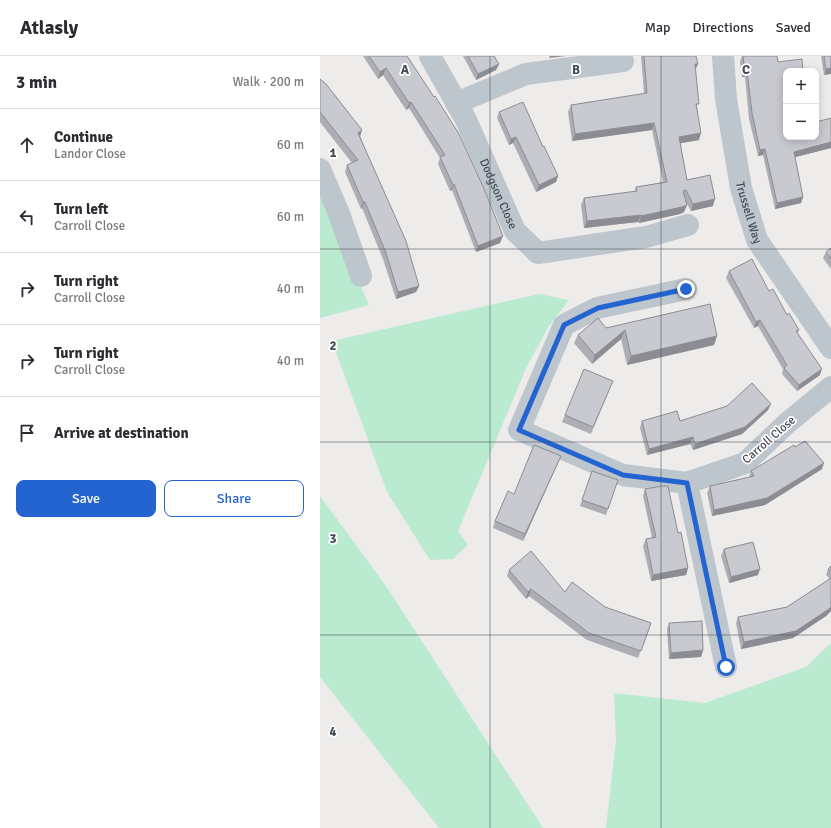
<!DOCTYPE html>
<html lang="en">
<head>
<meta charset="utf-8">
<style>
	:root { --surface:#fff; --page:#f2f2f3; --text:#2b2b33; --muted:#7c7c81; --line:#e1e1e2; --accent:#2364d0 }
	body { margin:0; font-family:Signika,sans-serif; background:var(--page); color:var(--text) }
	.controls { position:absolute; right:12px; top:12px; display:grid; overflow:hidden; border-radius:8px; box-shadow:0 2px 10px #0003 }
	.controls button { width:36px; height:36px; display:grid; place-items:center; padding:0; border:0; border-bottom:1px solid var(--line); background:var(--surface); color:var(--text); font:20px sans-serif }
	.stop { position:absolute; width:12px; height:12px; margin:-9px; border:3px solid #2364d0; border-radius:50%; background:#fff }
	.stop.end { background:#2364d0; border-color:#fff; box-shadow:0 1px 4px #0008 }
	.list { margin:0; padding:0; list-style:none }
	h2 { display:flex; justify-content:space-between; align-items:center; height:52px; margin:0; padding:0 16px; font-size:17px }
	h2 small { font-size:13px; font-weight:400; color:var(--muted) }
	.list li { display:grid; grid-template-columns:26px 1fr auto; gap:12px; align-items:center; box-sizing:border-box; height:72px; padding:0 16px; border-top:1px solid var(--line) }
	.list b { display:block; font-size:15px; white-space:nowrap }
	.list p { margin:0; font-size:13px; white-space:nowrap; color:var(--muted) }
	.list em { font-size:13px; font-style:normal; color:var(--muted) }
	.actions { display:flex; gap:8px; padding:12px 16px }
	.actions a { flex:1; padding:9px 0; border:1px solid var(--accent); border-radius:8px; text-align:center; font-size:14px; color:var(--accent) }
	.actions .main { background:var(--accent); color:#fff }
	.icon { flex:none; width:22px; height:22px; fill:none; stroke:currentColor; stroke-width:2; stroke-linecap:round; stroke-linejoin:round }
	.map { position:relative; flex:none; width:511px; height:772px; overflow:hidden }
	header { display:flex; align-items:center; gap:24px; box-sizing:border-box; height:56px; padding:0 20px; background:var(--surface); border-bottom:1px solid var(--line) }
	header strong { font-size:19px }
	nav { display:flex; gap:22px; margin-inline-start:auto; font-size:14px }
	main { display:flex }
	aside { flex:1; background:var(--surface) }
	.map>svg:first-child { display:block }
</style>
</head>
<body>
<header>
<strong>Atlasly</strong>
<nav><a>Map</a><a>Directions</a><a>Saved</a></nav>
</header>
<main>
<aside>
<h2>3 min<small>Walk · 200 m</small></h2>
<ul class="list">
<li><svg class="icon" aria-label="ahead" viewBox="0 0 24 24"><path d="M12 20V5M6 11l6-6 6 6"/></svg><div><b>Continue</b><p>Landor Close</p></div><em>60 m</em></li>
<li><svg class="icon" aria-label="left" viewBox="0 0 24 24"><path d="M17 20v-9H6M10 6l-5 5 5 5"/></svg><div><b>Turn left</b><p>Carroll Close</p></div><em>60 m</em></li>
<li><svg class="icon" aria-label="right" viewBox="0 0 24 24"><path d="M7 20v-9h11M14 6l5 5-5 5"/></svg><div><b>Turn right</b><p>Carroll Close</p></div><em>40 m</em></li>
<li><svg class="icon" aria-label="right" viewBox="0 0 24 24"><path d="M7 20v-9h11M14 6l5 5-5 5"/></svg><div><b>Turn right</b><p>Carroll Close</p></div><em>40 m</em></li>
<li><svg class="icon" aria-label="arrive" viewBox="0 0 24 24"><path d="M6 21V4h12l-3 4 3 4H6"/></svg><div><b>Arrive at destination</b></div></li>
</ul>
<div class="actions"><a class="main">Save</a><a>Share</a></div>
</aside>
<div class="map">
<svg width="511" height="772" viewBox="0 0 511 772">
	<rect width="100%" height="100%" fill="#eeebeb"/>
	<g fill="#baead0">
		<path d="M 0,138 L 49,249 L 0,262 Z"/>
		<path d="M 219,238 L 249,244 L 229,270 L 207,310 L 138,475 L 148,489 L 133,503 L 110,504 L 67,436 L 12,285 Z"/>
		<path d="M 0,440 L 66,530 L 223,772 L 119,772 L 0,621 Z"/>
		<path d="M 511,587 L 511,772 L 286,772 L 296,684 L 294,637 L 385,647 L 486,611 Z"/>
	</g>
	<g fill="none" stroke-linecap="round" stroke-linejoin="round">
		<g stroke="#bdc5cd" stroke-width="22">
			<path id="s1" d="M 110,0 L 146,64 L 195,175 L 218,197 L 326,181 L 368,169"/>
			<path id="s2" d="M 403,0 L 406,43 L 421,132 L 437,184 L 511,292"/>
			<path d="M 136,47 L 206,18 L 303,5"/>
			<path d="M 0,113 L 18,155 L 41,220"/>
			<path d="M 366,233 L 277,252 L 244,269 L 199,374 L 303,419 L 367,427 L 425,407 L 466,368 L 511,331"/>
			<path d="M 367,427 L 406,611"/>
		</g>
	</g>
	<g fill="#acaeb3">
		<path d="M 43,0 L 87,0 L 180,187 L 156,196 L 132,134 L 130,135 L 118,108 L 120,102 L 89,52 L 86,54 L 63,19 L 58,23 Z"/>
		<path d="M 143,0 L 174,0 L 179,8 L 176,14 L 156,24 Z"/>
		<path d="M 321,0 L 376,0 L 375,14 L 379,84 L 360,87 L 367,124 L 393,150 L 371,155 L 366,146 L 364,156 L 360,158 L 319,167 L 318,166 L 264,172 L 261,149 L 264,142 L 314,136 L 316,131 L 343,126 L 332,74 L 252,85 L 248,56 L 251,49 L 324,38 Z"/>
		<path d="M 422,0 L 457,0 L 466,81 L 511,92 L 475,101 L 483,141 L 481,147 L 455,153 L 443,99 L 438,100 L 429,63 L 425,21 L 422,21 L 420,5 Z"/>
		<path d="M 501,0 L 511,0 L 504,19 Z"/>
		<path d="M 0,23 L 40,80 L 99,230 L 96,236 L 76,243 L 63,203 L 42,152 L 41,153 L 25,116 L 27,109 L 32,107 L 0,66 Z"/>
		<path d="M 179,56 L 223,91 L 238,120 L 236,126 L 216,136 L 193,87 L 189,89 L 177,62 Z"/>
		<path d="M 511,192 L 511,213 L 503,202 L 506,196 Z"/>
		<path d="M 409,215 L 449,235 L 467,259 L 479,274 L 478,277 L 500,319 L 477,335 L 462,318 L 463,313 L 438,270 L 434,272 L 406,222 Z"/>
		<path d="M 286,272 L 397,280 L 394,289 L 307,309 L 301,283 L 272,308 L 254,287 L 258,279 Z"/>
		<path d="M 293,325 L 271,378 L 242,366 L 245,359 Z"/>
		<path d="M 448,354 L 422,378 L 373,394 L 370,388 L 327,399 L 320,372 L 322,365 L 360,365 Z"/>
		<path d="M 475,391 L 502,413 L 445,449 L 392,460 L 387,437 L 390,430 L 429,421 L 431,415 Z"/>
		<path d="M 238,407 L 203,485 L 173,472 L 175,465 L 194,438 Z"/>
		<path d="M 272,415 L 298,424 L 286,459 L 260,450 Z"/>
		<path d="M 325,433 L 358,477 L 368,512 L 366,519 L 331,525 L 323,490 L 326,483 L 332,482 L 323,440 Z"/>
		<path d="M 404,493 L 438,519 L 409,527 L 401,500 Z"/>
		<path d="M 511,510 L 511,555 L 506,560 L 473,582 L 421,593 L 416,567 L 418,561 L 467,551 L 510,523 L 506,519 L 508,513 Z"/>
		<path d="M 189,514 L 285,551 L 331,567 L 318,602 L 267,584 L 209,540 L 206,543 L 187,520 Z"/>
		<path d="M 349,567 L 383,594 L 381,601 L 349,603 L 347,573 Z"/>
	</g>
	<g fill="#8c8d92">
		<path d="M 230,0 L 246,0 L 229,2 Z"/>
		<path d="M 179,8 L 176,14 L 156,24 L 158,18 Z"/>
		<path d="M 375,8 L 378,8 L 375,15 Z"/>
		<path d="M 66,12 L 63,19 L 58,23 L 60,16 Z"/>
		<path d="M 511,12 L 511,18 L 504,19 L 506,13 Z"/>
		<path d="M 425,15 L 427,15 L 425,21 L 422,21 Z"/>
		<path d="M 91,46 L 89,52 L 86,54 L 89,47 Z"/>
		<path d="M 334,67 L 332,74 L 252,85 L 255,78 Z"/>
		<path d="M 42,74 L 40,81 L 38,77 Z"/>
		<path d="M 381,77 L 379,84 L 356,88 L 359,81 Z"/>
		<path d="M 196,81 L 193,87 L 189,89 L 191,83 Z"/>
		<path d="M 511,86 L 511,92 L 472,102 L 474,96 Z"/>
		<path d="M 445,93 L 443,99 L 438,100 L 440,94 Z"/>
		<path d="M 238,120 L 236,126 L 216,136 L 219,129 Z"/>
		<path d="M 134,128 L 132,134 L 130,135 L 133,129 Z"/>
		<path d="M 483,141 L 481,147 L 455,153 L 457,147 Z"/>
		<path d="M 395,143 L 393,150 L 371,155 L 373,148 Z"/>
		<path d="M 43,146 L 45,146 L 42,152 L 41,153 Z"/>
		<path d="M 367,149 L 364,156 L 360,158 L 319,167 L 321,160 Z"/>
		<path d="M 321,159 L 318,166 L 264,172 L 267,165 Z"/>
		<path d="M 183,180 L 180,187 L 156,196 L 158,190 Z"/>
		<path d="M 99,230 L 96,236 L 76,243 L 78,236 Z"/>
		<path d="M 440,264 L 438,270 L 434,272 L 436,266 Z"/>
		<path d="M 305,274 L 301,283 L 272,308 L 275,299 Z"/>
		<path d="M 397,280 L 394,289 L 307,309 L 311,300 Z"/>
		<path d="M 502,313 L 500,319 L 477,335 L 479,329 Z"/>
		<path d="M 451,348 L 448,354 L 422,378 L 373,394 L 375,388 Z"/>
		<path d="M 373,381 L 370,388 L 327,399 L 329,393 Z"/>
		<path d="M 241,400 L 238,407 L 203,485 L 205,478 Z"/>
		<path d="M 504,407 L 502,413 L 445,449 L 392,460 L 394,454 Z"/>
		<path d="M 368,512 L 366,519 L 331,525 L 333,519 Z"/>
		<path d="M 440,513 L 438,519 L 409,527 L 411,521 Z"/>
		<path d="M 211,533 L 209,540 L 206,543 L 208,536 Z"/>
		<path d="M 511,551 L 511,555 L 506,560 L 473,582 L 421,593 L 424,586 Z"/>
		<path d="M 383,594 L 381,601 L 349,603 L 351,597 Z"/>
	</g>
	<g fill="#c8cad0" stroke="#8c8d92">
		<path d="M 49,0 L 87,0 L 114,41 L 115,40 L 139,78 L 165,135 L 183,180 L 158,190 L 134,128 L 133,129 L 120,101 L 125,99 L 91,46 L 89,47 L 66,12 L 60,16 Z"/>
		<path d="M 148,0 L 174,0 L 179,8 L 158,18 Z"/>
		<path d="M 324,0 L 376,0 L 378,8 L 375,8 L 379,48 L 376,48 L 381,77 L 359,81 L 367,124 L 390,119 L 395,143 L 373,148 L 366,134 L 363,135 L 367,149 L 362,151 L 321,160 L 321,159 L 267,165 L 264,142 L 317,135 L 316,131 L 347,126 L 334,67 L 255,78 L 251,49 L 327,37 Z"/>
		<path d="M 423,0 L 457,0 L 458,6 L 482,3 L 483,15 L 466,15 L 466,81 L 496,81 L 496,66 L 511,62 L 511,86 L 474,96 L 483,141 L 457,147 L 445,93 L 440,94 L 432,57 L 427,15 L 425,15 Z"/>
		<path d="M 504,0 L 511,0 L 511,12 L 506,13 Z"/>
		<path d="M 0,23 L 6,28 L 42,74 L 38,77 L 86,185 L 99,230 L 78,236 L 66,197 L 45,146 L 43,146 L 27,109 L 38,104 L 0,56 Z"/>
		<path d="M 203,46 L 223,91 L 224,90 L 238,120 L 219,129 L 196,81 L 191,83 L 179,56 Z"/>
		<path d="M 511,192 L 511,203 L 506,196 Z"/>
		<path d="M 432,203 L 449,235 L 453,233 L 467,259 L 469,257 L 479,274 L 476,275 L 502,313 L 479,329 L 464,312 L 467,309 L 440,264 L 436,266 L 409,215 Z"/>
		<path d="M 390,248 L 397,280 L 311,300 L 305,274 L 275,299 L 258,279 L 278,262 L 286,272 Z"/>
		<path d="M 264,313 L 293,325 L 273,371 L 245,359 Z"/>
		<path d="M 432,327 L 451,348 L 425,371 L 375,388 L 373,381 L 329,393 L 322,365 L 357,355 L 360,365 L 407,350 Z"/>
		<path d="M 485,385 L 504,407 L 447,442 L 394,454 L 390,430 L 434,420 L 431,415 L 474,389 L 475,391 Z"/>
		<path d="M 214,389 L 241,400 L 205,478 L 175,465 L 188,435 L 194,438 Z"/>
		<path d="M 272,415 L 298,424 L 288,453 L 262,444 Z"/>
		<path d="M 342,430 L 348,430 L 358,477 L 361,476 L 368,512 L 333,519 L 326,483 L 336,481 L 325,433 Z"/>
		<path d="M 433,486 L 440,513 L 411,521 L 404,493 Z"/>
		<path d="M 211,495 L 245,536 L 252,526 L 285,551 L 331,567 L 321,595 L 269,577 L 211,533 L 208,536 L 189,514 Z"/>
		<path d="M 511,510 L 511,515 L 508,513 Z"/>
		<path d="M 511,522 L 511,551 L 509,553 L 476,575 L 424,586 L 418,561 L 467,551 Z"/>
		<path d="M 382,565 L 383,594 L 351,597 L 349,567 Z"/>
	</g>
	<g fill="none" stroke-linecap="round" stroke-linejoin="round">
		<path stroke="#2364d0" stroke-width="5" d="M 366,233 L 278,252 L 244,269 L 199,374 L 303,419 L 367,427 L 406,611"/>
	</g>
	<path fill="none" stroke="#454d57" stroke-width="1" stroke-opacity="0.55" d="M 170,0 L 170,772M 341,0 L 341,772M 0,193 L 511,193M 0,386 L 511,386M 0,579 L 511,579"/>
	<g text-anchor="middle" dominant-baseline="central" stroke-width="3.5" stroke-linejoin="round" paint-order="stroke">
		<g font-size="12" fill="#454d57" stroke="#fff">
			<text stroke="none"><textPath href="#s1" startOffset="154">Dodgson Close</textPath></text>
			<text stroke="none"><textPath href="#s2" startOffset="159">Trussell Way</textPath></text>
			<text transform="translate(449 384) rotate(-41)">Carroll Close</text>
		</g>
	</g>
	<g font-size="13" text-anchor="middle" font-weight="bold" fill="#454d57" stroke="#fff" stroke-width="3.5" stroke-linejoin="round" paint-order="stroke">
		<text x="85" y="18">A</text>
		<text x="256" y="18">B</text>
		<text x="426" y="18">C</text>
		<text x="13" y="101">1</text>
		<text x="13" y="294">2</text>
		<text x="13" y="487">3</text>
		<text x="13" y="680">4</text>
	</g>
</svg>
<div class="controls">
<button>+</button>
<button>−</button>
</div>
<div class="stop" style="left:406px;top:611px"></div>
<div class="stop end" style="left:366px;top:233px"></div>
</div>
</main>
</body>
</html>
